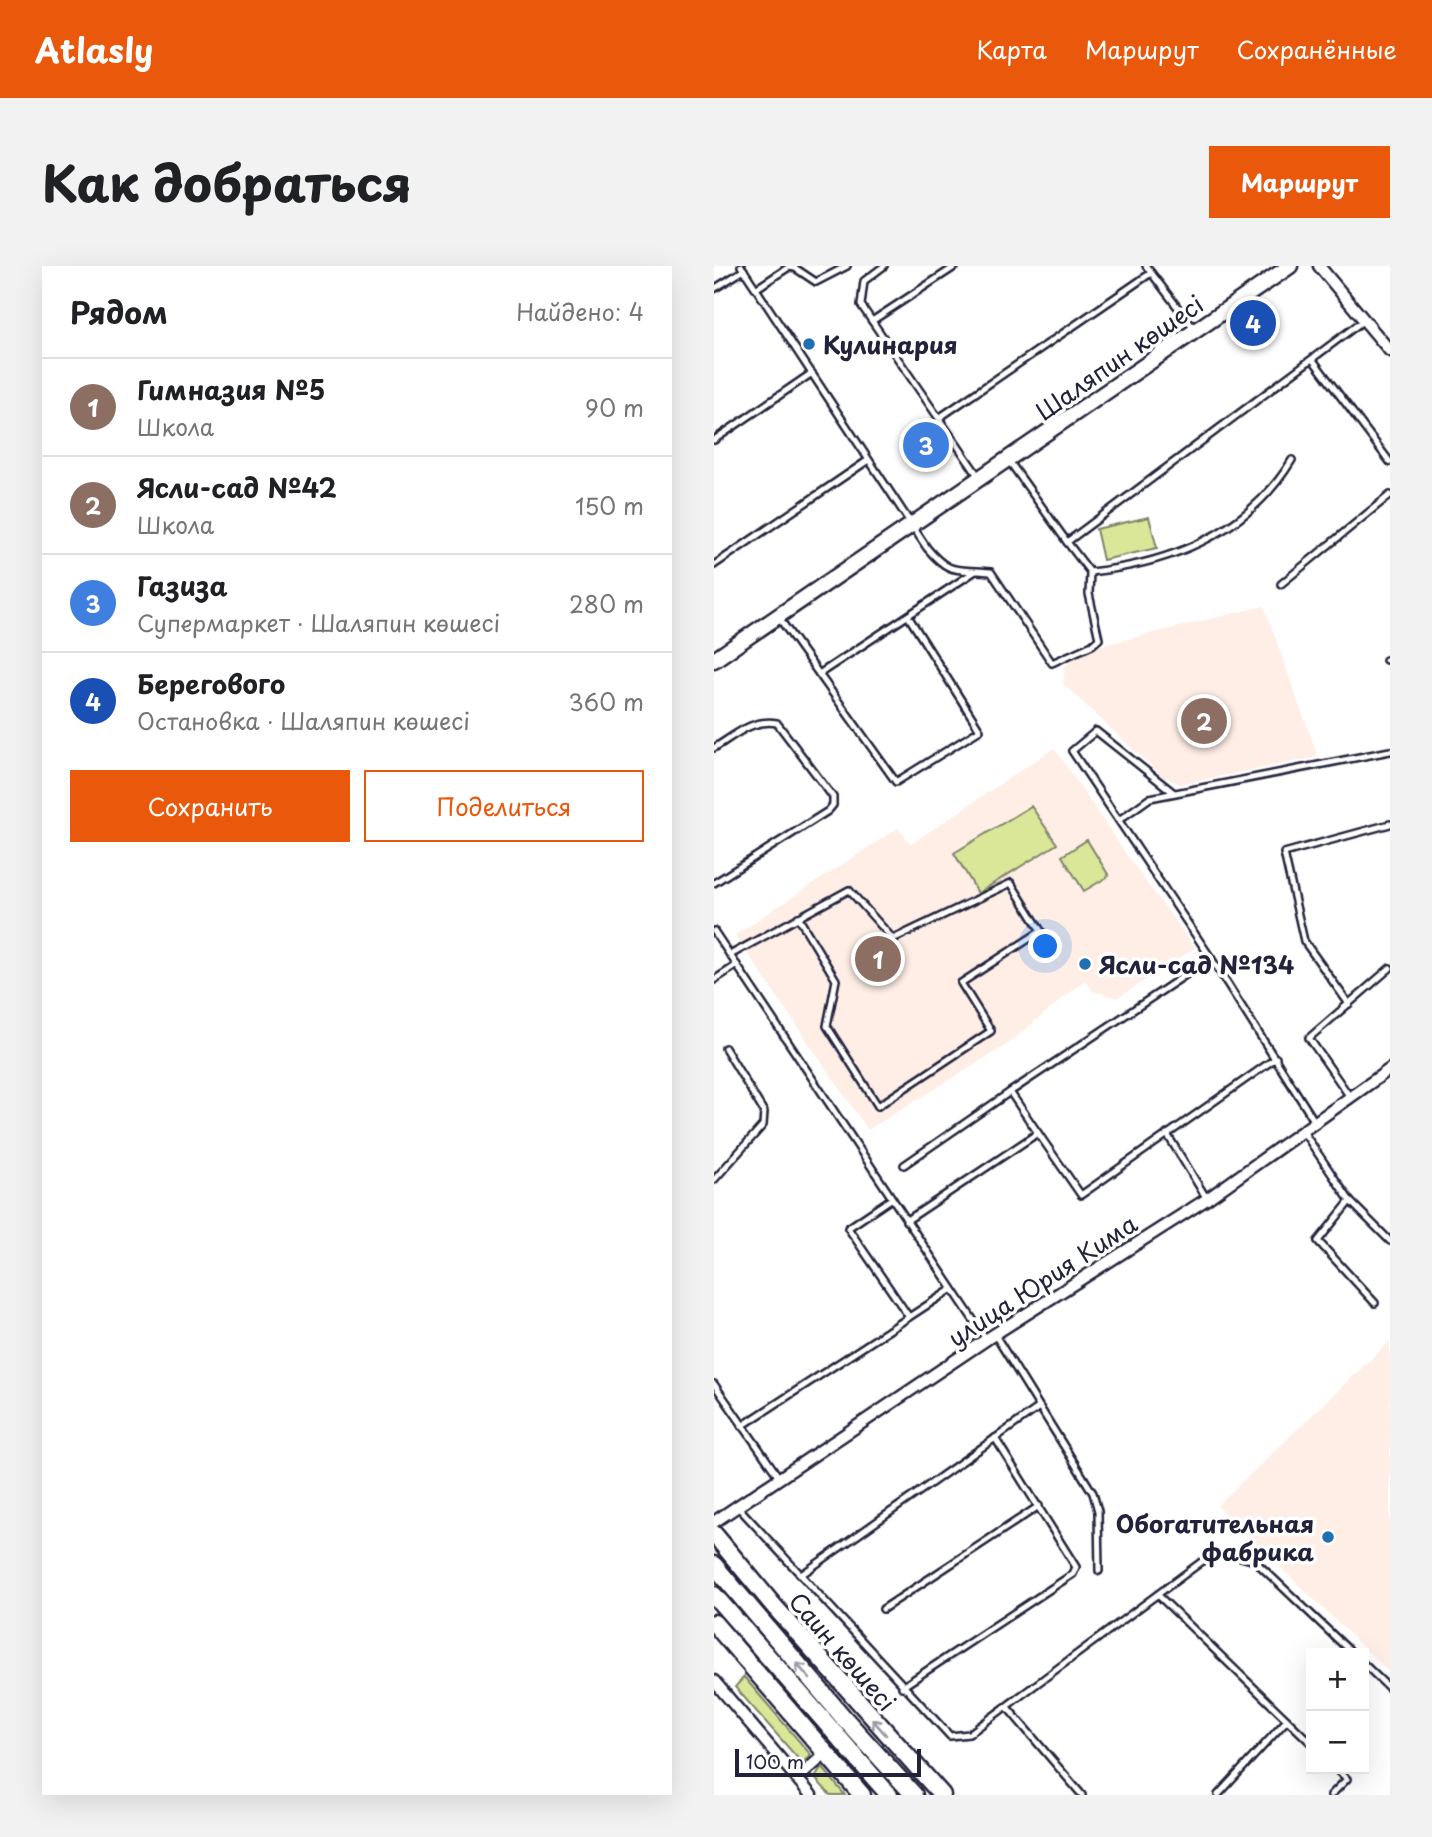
<!DOCTYPE html>
<html lang="ru">
<head>
<meta charset="utf-8">
<style>
	:root { --surface:#fff; --page:#f2f2f2; --text:#202124; --muted:#757577; --line:#e0e0e0; --accent:#ea580c }
	body { margin:0; font-family:"Playpen Sans",sans-serif; background:var(--page); color:var(--text) }
	.controls { position:absolute; right:21px; bottom:21px; display:grid; overflow:hidden; border-radius:0px; box-shadow:0 7px 28px #0002 }
	.controls button { width:63px; height:63px; display:grid; place-items:center; padding:0; border:0; border-bottom:2px solid var(--line); background:var(--surface); color:var(--text); font:35px sans-serif }
	.scale { position:absolute; left:21px; bottom:18px; width:186px; box-sizing:border-box; padding-left:7px; border:4px solid #22223b; border-top:0; font-size:19px; line-height:24px; white-space:nowrap; color:#22223b; -webkit-text-stroke:5px #fff; paint-order:stroke }
	.you { position:absolute; left:332px; top:681px; width:24px; height:24px; margin:-18px; border:5px solid #fff; border-radius:50%; background:#1a73e8; box-shadow:0 0 0 10px #1a73e833 }
	.badge { display:grid; place-items:center; width:46px; height:46px; border-radius:50%; background:var(--accent); color:#fff; font-size:23px; font-weight:700 }
	.pin { position:absolute; translate:-50% -50%; border:4px solid #fff; box-shadow:0 2px 7px #0006 }
	.list { margin:0; padding:0; list-style:none }
	h2 { display:flex; justify-content:space-between; align-items:center; height:91px; margin:0; padding:0 28px; font-size:30px }
	h2 small { font-size:23px; font-weight:400; color:var(--muted) }
	.list li { display:grid; grid-template-columns:46px 1fr auto; gap:21px; align-items:center; box-sizing:border-box; height:98px; padding:0 28px; border-top:2px solid var(--line) }
	.list b { display:block; font-size:26px; white-space:nowrap }
	.list p { margin:0; font-size:23px; white-space:nowrap; color:var(--muted) }
	.list em { font-size:23px; font-style:normal; color:var(--muted) }
	.actions { display:flex; gap:14px; padding:21px 28px }
	.actions a { flex:1; padding:16px 0; border:2px solid var(--accent); border-radius:0px; text-align:center; font-size:24px; color:var(--accent) }
	.actions .main { background:var(--accent); color:#fff }
	.map { position:relative; flex:none; width:676px; height:1529px; overflow:hidden; border-radius:0px }
	header { display:flex; align-items:center; gap:42px; box-sizing:border-box; height:98px; padding:0 35px; background:var(--accent); color:#fff }
	header strong { font-size:33px }
	nav { display:flex; gap:38px; margin-inline-start:auto; font-size:24px }
	.intro { display:flex; align-items:center; justify-content:space-between; box-sizing:border-box; height:168px; padding:0 42px }
	h1 { margin:0; font-size:49px }
	.button { padding:18px 32px; border-radius:0px; background:var(--accent); color:#fff; font-size:24px; font-weight:700 }
	main { display:flex; gap:42px; padding:0 42px }
	aside { flex:1; background:var(--surface); border-radius:0px; box-shadow:0 7px 28px #0002 }
	.map>svg:first-child { display:block }
</style>
</head>
<body>
<header>
<strong>Atlasly</strong>
<nav><a>Карта</a><a>Маршрут</a><a>Сохранённые</a></nav>
</header>
<div class="intro"><h1>Как добраться</h1><a class="button">Маршрут</a></div>
<main>
<aside>
<h2>Рядом<small>Найдено: 4</small></h2>
<ul class="list">
<li><span class="badge" style="background:#8d6e63">1</span><div><b>Гимназия №5</b><p>Школа</p></div><em>90 m</em></li>
<li><span class="badge" style="background:#8d6e63">2</span><div><b>Ясли-сад №42</b><p>Школа</p></div><em>150 m</em></li>
<li><span class="badge" style="background:#3f7fe0">3</span><div><b>Газиза</b><p>Супермаркет · Шаляпин көшесі</p></div><em>280 m</em></li>
<li><span class="badge" style="background:#1a4fb4">4</span><div><b>Берегового</b><p>Остановка · Шаляпин көшесі</p></div><em>360 m</em></li>
</ul>
<div class="actions"><a class="main">Сохранить</a><a>Поделиться</a></div>
</aside>
<div class="map">
<svg width="676" height="1529" viewBox="0 0 676 1529">
	<rect width="100%" height="100%" fill="#fff"/>
	<filter id="ink" filterUnits="userSpaceOnUse"><feTurbulence type="fractalNoise" baseFrequency=".0143" numOctaves="2"/><feDisplacementMap in="SourceGraphic" scale="14" xChannelSelector="R" yChannelSelector="G"/><feConvolveMatrix kernelMatrix="1 2 1 2 8 2 1 2 1" color-interpolation-filters="sRGB"/></filter>
	<g filter="url(#ink)">
		<g fill="#feeee6">
			<path d="M 550,340 L 604,491 L 467,518 L 449,511 L 349,418 L 351,400 L 374,383 Z"/>
			<path d="M 340,482 L 423,604 L 481,682 L 404,732 L 379,725 L 371,714 L 294,778 L 154,864 L 21,669 L 184,562 L 197,578 Z"/>
			<path d="M 676,1075 L 676,1407 L 503,1240 Z"/>
		</g>
		<g fill="#dae799" stroke="#7e846a" stroke-width="2">
			<path d="M 435,251 L 443,282 L 389,294 L 382,263 Z"/>
			<path d="M 317,540 L 343,578 L 264,627 L 240,587 Z"/>
			<path d="M 373,574 L 395,610 L 370,625 L 348,590 Z"/>
			<path d="M 30,1411 L 97,1489 L 88,1497 L 21,1421 Z"/>
			<path d="M 108,1501 L 131,1529 L 116,1529 L 101,1512 Z"/>
		</g>
		<g fill="none" stroke-linecap="round" stroke-linejoin="round">
			<defs>
				<g id="service">
					<path d="M 27,0 L 213,282 C 237,311 244,302 277,306 L 338,397 L 378,379 L 385,373 L 375,328 L 376,306 L 353,276"/>
					<path d="M 170,0 L 150,15 L 147,39 L 265,211"/>
					<path d="M 432,0 L 481,64"/>
					<path d="M 43,22 L 75,1 L 81,2 L 102,16 L 133,0"/>
					<path d="M 0,23 L 30,4"/>
					<path d="M 158,55 L 242,0"/>
					<path d="M 599,94 L 676,196"/>
					<path d="M 225,152 L 437,7"/>
					<path d="M 0,174 L 98,107"/>
					<path d="M 295,195 L 353,276 L 650,54"/>
					<path d="M 0,299 L 153,195"/>
					<path d="M 376,306 C 458,297 534,267 578,194"/>
					<path d="M 567,318 L 676,229"/>
					<path d="M 65,352 L 182,516 L 266,464 L 194,350"/>
					<path d="M 672,394 L 676,393"/>
					<path d="M 105,408 L 260,306"/>
					<path d="M 0,482 C 20,470 39,452 63,457 L 119,531 L 119,539 L 114,545 L 0,617"/>
					<path d="M 460,527 L 382,465 L 358,485 L 497,692 L 601,856"/>
					<path d="M 405,554 L 436,532 L 676,485"/>
					<path d="M 0,665 L 272,1073"/>
					<path d="M 16,689 L 135,624 L 179,673 L 297,617 L 327,665 L 247,717 L 277,765 L 164,840 L 113,760 L 122,714 L 84,651"/>
					<path d="M 0,714 L 23,699"/>
					<path d="M 635,738 L 590,675 L 570,587 L 676,558"/>
					<path d="M 636,831 L 595,772 L 676,702"/>
					<path d="M 324,867 L 367,929 L 562,792"/>
					<path d="M 590,867 L 636,935 L 676,975"/>
					<path d="M 453,868 L 493,933"/>
					<path d="M 190,899 L 296,826"/>
					<path d="M 0,914 L 49,859 L 50,846 L 11,782"/>
					<path d="M 177,933 L 134,962 L 195,1051"/>
					<path d="M 636,935 L 604,975 L 661,1037"/>
					<path d="M 192,955 L 324,867 L 296,826 L 497,692"/>
					<path d="M 281,1069 L 379,1227 L 384,1245 L 385,1305"/>
					<path d="M 0,1118 L 64,1210"/>
					<path d="M 28,1160 L 238,1023"/>
					<path d="M 24,1241 L 236,1470 L 255,1468 L 494,1291 L 513,1287 L 541,1295 L 638,1387"/>
					<path d="M 87,1309 L 324,1142"/>
					<path d="M 445,1330 L 597,1477"/>
					<path d="M 169,1343 L 325,1240"/>
					<path d="M 650,1398 L 676,1423"/>
					<path d="M 188,1421 L 359,1308 L 362,1301 L 281,1172"/>
					<path d="M 293,1441 L 368,1529"/>
					<path d="M 504,1529 L 573,1454"/>
					<path d="M 617,1529 L 633,1513 L 623,1503"/>
				</g>
				<g id="minor">
					<path d="M 605,0 L 676,85"/>
					<path d="M 0,1256 L 273,1073 L 493,933 L 676,803"/>
					<path d="M 0,1415 L 97,1529"/>
					<path d="M 84,1512 L 111,1488"/>
				</g>
				<path id="secondary" d="M 0,394 L 576,0"/>
				<g id="primary">
					<path d="M 0,1268 L 59,1339 L 228,1529"/>
					<path d="M 0,1299 L 129,1451 L 200,1529"/>
					<path d="M 0,1329 L 175,1529"/>
					<path d="M 0,1357 L 148,1529"/>
				</g>
			</defs>
			<use href="#service" stroke="#22223b" stroke-width="10"/>
			<use href="#minor" stroke="#22223b" stroke-width="15"/>
			<use href="#secondary" stroke="#22223b" stroke-width="19"/>
			<use href="#primary" stroke="#22223b" stroke-width="21"/>
			<use href="#service" stroke="#fff" stroke-width="5"/>
			<use href="#minor" stroke="#fff" stroke-width="10"/>
			<use href="#secondary" stroke="#fff" stroke-width="14"/>
			<use href="#primary" stroke="#fff" stroke-width="16"/>
		</g>
		<defs><path id="oneway-shaft" d="M-6 0H5M1.5-3L5.5 0L1.5 3" fill="none" stroke-width="1.6" stroke-linecap="round" stroke-linejoin="round" transform="scale(1.75)"/></defs>
		<g stroke="#9c9ca7">
			<use href="#oneway-shaft" transform="translate(89 1405) rotate(-131)"/>
			<use href="#oneway-shaft" transform="translate(165 1461) rotate(-131)"/>
		</g>
	</g>
	<g fill="#1f6fb2" stroke="#fff" stroke-width="2.5">
		<circle cx="95" cy="78" r="7"/>
		<circle cx="371" cy="698" r="7"/>
		<circle cx="614" cy="1271" r="7"/>
	</g>
	<g text-anchor="middle" dominant-baseline="central" stroke-width="7" stroke-linejoin="round" paint-order="stroke">
		<g font-size="24" font-weight="bold" fill="#22223b" stroke="#fff" text-anchor="start">
			<text x="109" y="78">Кулинария</text>
			<text x="385" y="698">Ясли-сад №134</text>
			<text x="600" y="1257" text-anchor="end">Обогатительная<tspan x="600" dy="28">фабрика</tspan></text>
		</g>
		<g font-size="24" fill="#22223b" stroke="#fff">
			<text transform="translate(405 91) rotate(-35)">Шаляпин көшесі</text>
			<text transform="translate(328 1014) rotate(-33)">улица Юрия Кима</text>
			<text transform="translate(129 1385) rotate(49)">Саин көшесі</text>
		</g>
	</g>
</svg>
<div class="controls">
<button>+</button>
<button>−</button>
</div>
<div class="scale">100 m</div>
<div class="you"></div>
<div class="pin badge" style="left:164px;top:693px;background:#8d6e63">1</div>
<div class="pin badge" style="left:490px;top:455px;background:#8d6e63">2</div>
<div class="pin badge" style="left:212px;top:179px;background:#3f7fe0">3</div>
<div class="pin badge" style="left:539px;top:57px;background:#1a4fb4">4</div>
</div>
</main>
</body>
</html>
